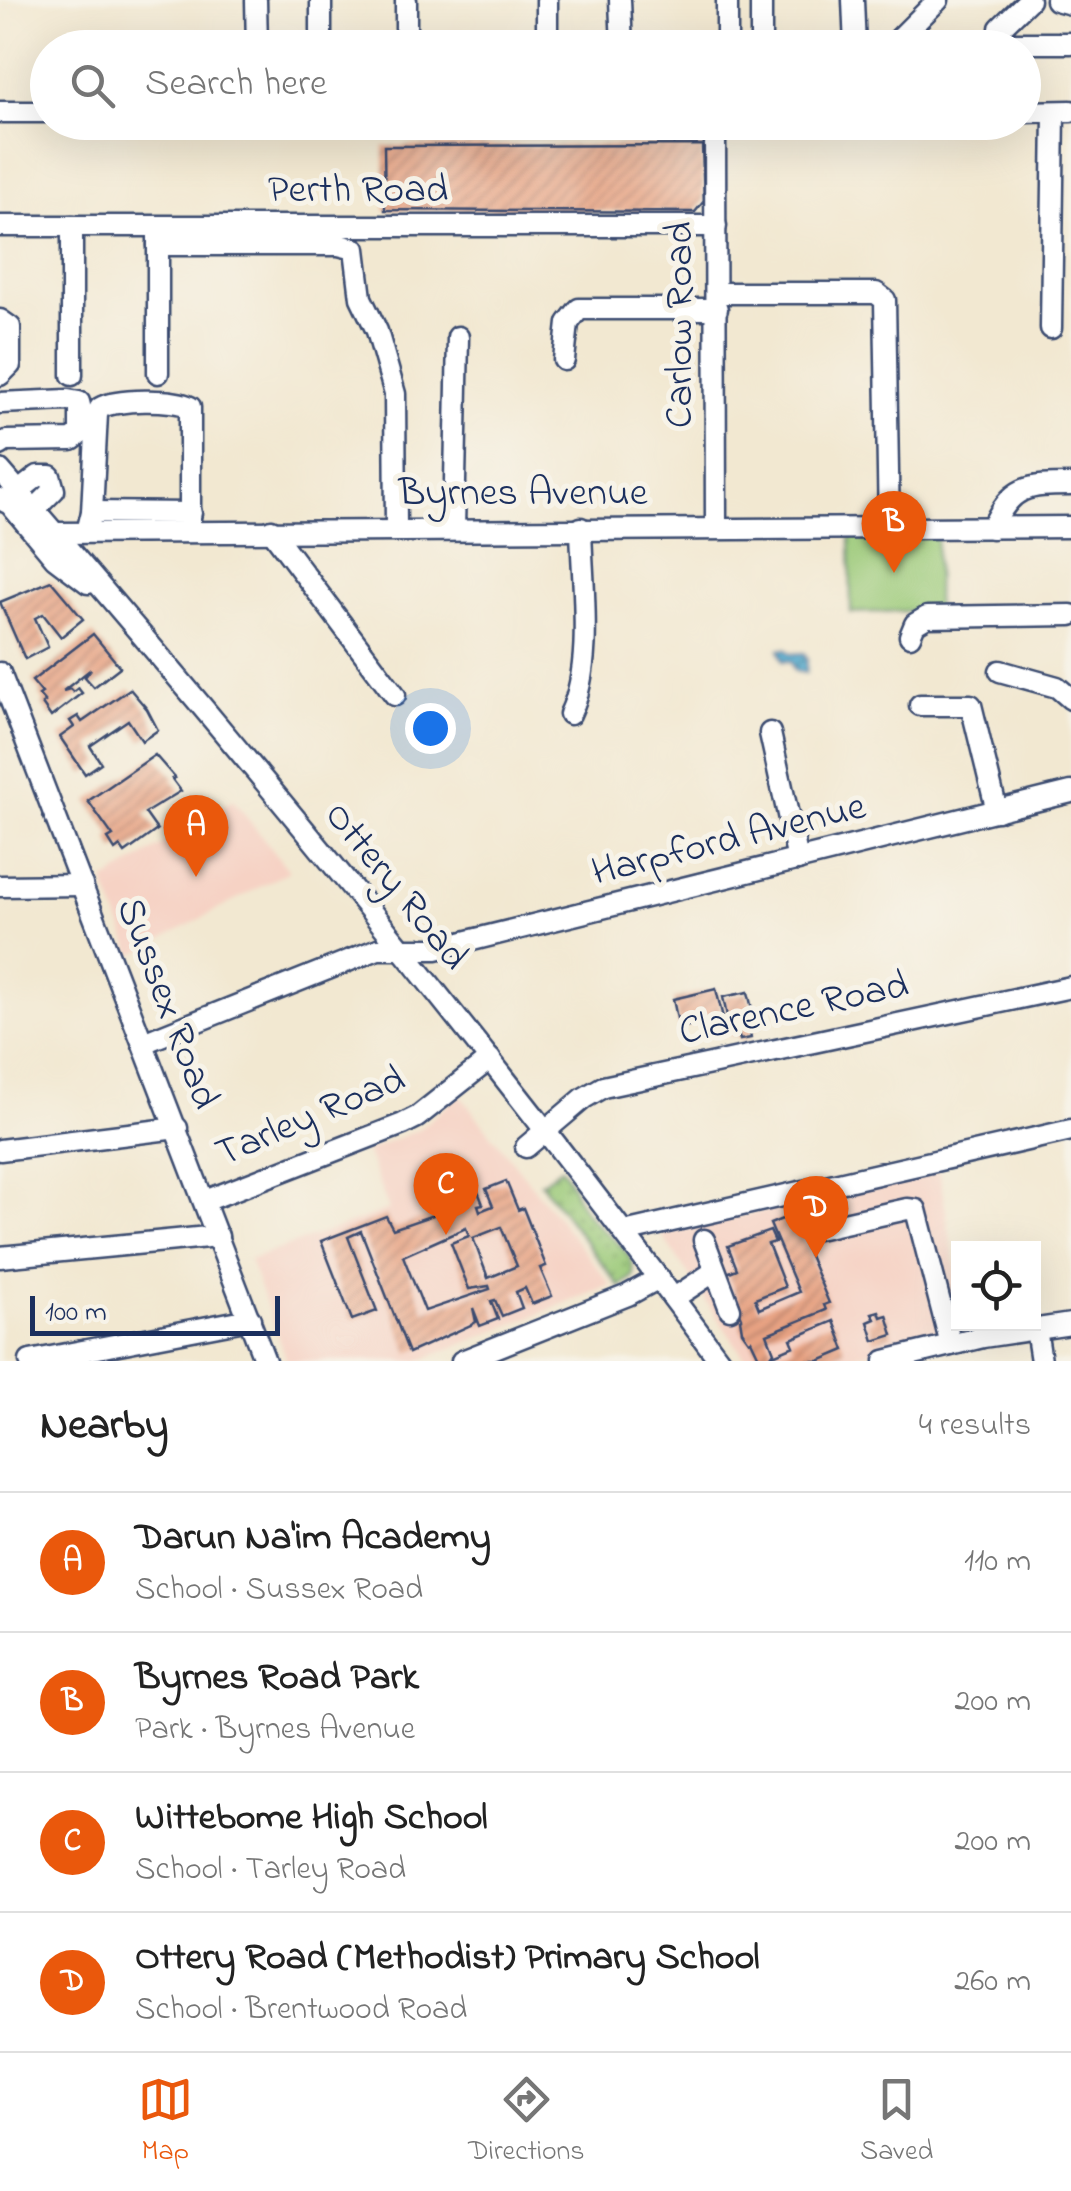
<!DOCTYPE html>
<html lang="en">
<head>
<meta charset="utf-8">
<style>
	:root { --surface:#fff; --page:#f2f2f2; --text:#222; --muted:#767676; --line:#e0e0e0; --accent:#ea580c }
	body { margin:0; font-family:"Indie Flower",sans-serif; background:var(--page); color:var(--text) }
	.controls { position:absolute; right:30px; bottom:30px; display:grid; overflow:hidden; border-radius:0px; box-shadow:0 10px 40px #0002 }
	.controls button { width:90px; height:90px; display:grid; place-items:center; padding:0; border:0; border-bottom:2px solid var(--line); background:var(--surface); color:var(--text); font:50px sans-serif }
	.scale { position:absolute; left:30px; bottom:25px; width:250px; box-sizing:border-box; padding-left:10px; border:5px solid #1b2f5e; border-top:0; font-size:28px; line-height:35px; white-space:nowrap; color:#1b2f5e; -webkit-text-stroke:8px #f7f3e8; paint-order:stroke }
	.you { position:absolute; left:430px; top:728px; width:35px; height:35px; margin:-25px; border:8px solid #fff; border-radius:50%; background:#1a73e8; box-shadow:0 0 0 15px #1a73e833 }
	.badge { display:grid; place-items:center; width:65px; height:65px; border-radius:50%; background:var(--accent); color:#fff; font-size:32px; font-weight:700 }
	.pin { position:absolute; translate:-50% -82px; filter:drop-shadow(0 2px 5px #0008) }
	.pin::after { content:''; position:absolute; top:52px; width:35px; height:30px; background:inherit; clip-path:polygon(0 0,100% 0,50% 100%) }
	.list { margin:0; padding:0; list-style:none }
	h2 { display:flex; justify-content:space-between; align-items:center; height:130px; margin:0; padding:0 40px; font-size:42px }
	h2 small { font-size:32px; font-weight:400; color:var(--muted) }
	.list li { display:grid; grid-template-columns:65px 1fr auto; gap:30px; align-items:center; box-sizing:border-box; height:140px; padding:0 40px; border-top:2px solid var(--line) }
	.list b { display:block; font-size:38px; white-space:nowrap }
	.list p { margin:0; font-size:32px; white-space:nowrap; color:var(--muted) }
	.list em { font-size:32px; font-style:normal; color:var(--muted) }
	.icon { flex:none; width:55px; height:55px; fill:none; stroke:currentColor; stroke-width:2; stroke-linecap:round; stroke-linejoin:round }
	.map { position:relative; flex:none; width:1071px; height:1361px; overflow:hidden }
	.search { position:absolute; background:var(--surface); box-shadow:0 10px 40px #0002; left:30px; right:30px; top:30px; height:110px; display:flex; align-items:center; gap:25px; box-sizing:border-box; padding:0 35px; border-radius:55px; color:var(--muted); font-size:38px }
	.sheet { height:690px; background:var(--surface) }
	nav { display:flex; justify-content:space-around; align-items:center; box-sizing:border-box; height:140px; border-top:2px solid var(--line); background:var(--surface); font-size:28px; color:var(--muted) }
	nav a { display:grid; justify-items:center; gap:5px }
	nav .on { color:var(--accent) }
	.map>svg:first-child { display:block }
</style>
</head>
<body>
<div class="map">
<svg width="1071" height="1361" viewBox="0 0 1071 1361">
	<defs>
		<pattern id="grass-dots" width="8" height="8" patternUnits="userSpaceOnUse" patternTransform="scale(2.5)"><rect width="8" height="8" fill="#9ac977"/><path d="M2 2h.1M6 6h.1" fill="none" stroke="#7da465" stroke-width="1.8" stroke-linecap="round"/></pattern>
		<pattern id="water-waves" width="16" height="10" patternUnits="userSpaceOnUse" patternTransform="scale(2.5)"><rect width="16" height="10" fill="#4ca5ca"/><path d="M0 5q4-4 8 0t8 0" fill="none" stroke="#3e87a7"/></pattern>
		<pattern id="building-hatch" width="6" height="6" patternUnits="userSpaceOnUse" patternTransform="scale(2.5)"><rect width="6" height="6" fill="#e7a282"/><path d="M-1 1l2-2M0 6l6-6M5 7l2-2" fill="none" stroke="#ba846e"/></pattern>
	</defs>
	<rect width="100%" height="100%" fill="#f7f3e8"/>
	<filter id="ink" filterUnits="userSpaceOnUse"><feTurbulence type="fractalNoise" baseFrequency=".01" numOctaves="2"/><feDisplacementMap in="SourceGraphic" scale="20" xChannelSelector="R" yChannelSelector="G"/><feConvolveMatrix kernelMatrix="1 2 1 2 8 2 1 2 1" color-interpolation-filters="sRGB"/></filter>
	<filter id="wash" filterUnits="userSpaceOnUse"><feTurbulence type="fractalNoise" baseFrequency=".0048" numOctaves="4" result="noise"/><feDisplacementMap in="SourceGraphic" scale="40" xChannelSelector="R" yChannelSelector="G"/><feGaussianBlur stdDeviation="2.25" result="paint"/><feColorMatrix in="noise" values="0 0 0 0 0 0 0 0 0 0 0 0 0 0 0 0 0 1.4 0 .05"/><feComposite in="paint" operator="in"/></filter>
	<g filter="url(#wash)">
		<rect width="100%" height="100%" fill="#f2e8d1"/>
		<g fill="#f6d2c4">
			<path d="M 233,800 L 289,871 L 133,955 L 104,882 Z"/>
			<path d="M 460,1095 L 611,1285 L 419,1361 L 287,1361 L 249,1260 L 389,1210 L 366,1151 L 418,1130 Z"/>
			<path d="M 939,1172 L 958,1281 L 958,1324 L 966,1324 L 967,1328 L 832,1361 L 747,1361 L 661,1234 Z"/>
		</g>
		<path fill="url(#grass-dots)" stroke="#5a7c6a" stroke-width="2.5" d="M 561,1168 C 572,1181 574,1195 583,1209 C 597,1233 637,1246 633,1276 L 620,1287 L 541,1183 Z"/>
		<path fill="#9ac977" stroke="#5a7c6a" stroke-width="2.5" d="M 937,534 L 936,610 L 851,613 L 850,535 Z"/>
		<path fill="url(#water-waves)" stroke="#346a94" stroke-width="2.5" d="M 785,649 L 791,654 L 804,653 L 807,659 L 806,673 L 795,671 L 791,661 L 783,661 L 779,650 Z"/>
		<g id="blocks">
			<g fill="url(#building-hatch)" fill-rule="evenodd">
				<path d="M 702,145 L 704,201 L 695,212 L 385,210 L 384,146 Z"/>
				<path d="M 51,581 L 83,619 L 61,637 L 43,614 L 35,618 L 48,647 L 25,659 L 0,602 Z"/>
				<path d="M 93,634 L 120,667 L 94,687 L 85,677 L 91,669 L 63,691 L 70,689 L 73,692 L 78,688 L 82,693 L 51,717 L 42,704 L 45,702 L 39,695 L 42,693 L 32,681 Z"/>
				<path d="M 130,689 L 147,709 L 158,730 L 142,741 L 128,720 L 90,746 L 101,763 L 85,774 L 60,737 L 74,727 L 70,721 L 78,716 L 82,722 Z"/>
				<path d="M 155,755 L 175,778 L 172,779 L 181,791 L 145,813 L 157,830 L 125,853 L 120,846 L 115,850 L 108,839 L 113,836 L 88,801 Z"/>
				<path d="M 716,989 L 723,1018 L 679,1028 L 673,999 Z"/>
				<path d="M 748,992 L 757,1030 L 750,1032 L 751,1038 L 740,1040 L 738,1034 L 731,1036 L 723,997 Z"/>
				<path d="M 506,1181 L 518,1210 L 523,1208 L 546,1266 L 540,1268 L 552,1296 L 532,1304 L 525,1288 L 516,1292 L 522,1308 L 502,1316 L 495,1300 L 491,1301 L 498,1319 L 480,1326 L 473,1308 L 476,1322 L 471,1325 L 409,1353 L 361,1231 L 348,1237 L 377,1311 L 352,1320 L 321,1241 L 386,1216 L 393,1229 L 436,1214 L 433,1206 L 477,1189 L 483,1204 L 478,1205 L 480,1211 L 493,1206 L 486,1189 ZM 501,1227 L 517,1266 L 488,1278 L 473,1238 ZM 466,1228 L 469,1236 L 451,1243 L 469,1289 L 489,1286 L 490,1289 L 425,1311 L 403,1256 Z"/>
				<path d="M 792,1215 L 829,1303 L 824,1305 L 826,1310 L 767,1334 L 774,1352 L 771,1356 L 794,1346 L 791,1339 L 834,1321 L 845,1350 L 819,1361 L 761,1361 L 751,1340 L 749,1341 L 742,1331 L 740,1319 L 742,1318 L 736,1303 L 739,1302 L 727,1273 L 737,1269 L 728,1246 L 770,1231 L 775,1242 L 768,1244 L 785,1287 L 755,1299 L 759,1309 L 799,1292 L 770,1224 Z"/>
				<path d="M 879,1311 L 881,1317 L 887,1315 L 893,1335 L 874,1341 L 868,1322 L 875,1319 L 872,1313 Z"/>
			</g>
		</g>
	</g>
	<g filter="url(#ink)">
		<use href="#blocks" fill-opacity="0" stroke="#3b4b6f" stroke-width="2.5"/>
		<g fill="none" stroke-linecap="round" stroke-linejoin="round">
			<defs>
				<g id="minor">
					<path d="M 256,0 L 257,48"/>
					<path d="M 321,0 L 321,48"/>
					<path d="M 547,0 L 547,48"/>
					<path d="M 620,0 L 622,48"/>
					<path d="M 727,0 L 727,48"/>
					<path d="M 853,0 L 855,48"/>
					<path d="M 1029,0 L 1000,28 L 1000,40 L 1006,43 L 1071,43"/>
					<path d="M 1056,0 L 1071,4"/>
					<path d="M 406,48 L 406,0"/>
					<path d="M 761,48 L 761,0"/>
					<path d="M 890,48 L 938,0"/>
					<path d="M 0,112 L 48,112"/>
					<path d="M 1024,112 L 1071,111"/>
					<path d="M 715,122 L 716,528"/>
					<path d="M 0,226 L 716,226"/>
					<path d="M 158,245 L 339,245 L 355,249 L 361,298 L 377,331 L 395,394 L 396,529"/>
					<path d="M 716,293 L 876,293 L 885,300 L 889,528"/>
					<path d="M 0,320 L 10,327 L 10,365 L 0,375"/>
					<path d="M 1051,328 L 1054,112"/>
					<path d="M 564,360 L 568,323 L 579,309 L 717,309"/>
					<path d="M 158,373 L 158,232"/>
					<path d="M 72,375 L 72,226"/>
					<path d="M 0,403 L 68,400 L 79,402 L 80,406 L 80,434 L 72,440 L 6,441 L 0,445"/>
					<path d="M 0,470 C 250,758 493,1053 720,1361"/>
					<path d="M 19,491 L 38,476 L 50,476 L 54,490 L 35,509"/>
					<path d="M 0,499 L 10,504 L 55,558 L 88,583"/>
					<path d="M 92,512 L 191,513"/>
					<path d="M 992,528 C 1012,485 1027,485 1071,485"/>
					<path d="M 454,529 L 458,337"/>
					<path d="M 271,530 L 395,695"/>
					<path d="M 87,532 L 92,512 L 97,414 L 100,408 C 115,399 174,398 190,407 L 190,531"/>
					<path d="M 55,533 L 1071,527"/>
					<path d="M 910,636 L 915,624 L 927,617 L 1071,615"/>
					<path d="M 1000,671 L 1057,687 L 1071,699"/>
					<path d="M 0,673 L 265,1361"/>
					<path d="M 920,705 L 971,705 L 997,811"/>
					<path d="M 570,714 C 594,664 582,584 581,528"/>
					<path d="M 770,733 L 798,860"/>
					<path d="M 0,886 L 82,885"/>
					<path d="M 143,1043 L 378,949 L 436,949 L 1071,792"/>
					<path d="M 526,1147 L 584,1098 L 603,1087 L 1071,987"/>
					<path d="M 0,1150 L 177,1128"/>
					<path d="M 205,1201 L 403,1124 L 417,1117 L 490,1059"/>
					<path d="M 817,1229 L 907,1209 L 916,1210 L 951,1345"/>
					<path d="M 624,1232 L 1071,1130"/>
					<path d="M 704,1240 L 730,1309"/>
					<path d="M 0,1257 L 218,1236"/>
					<path d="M 674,1298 L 715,1271"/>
					<path d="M 1036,1329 L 1041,1361"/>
					<path d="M 30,1361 L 250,1319"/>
					<path d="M 462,1361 L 628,1295 L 659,1278"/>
					<path d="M 885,1361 L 983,1337 L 1071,1324"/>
				</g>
			</defs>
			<use href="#minor" stroke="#3b4b6f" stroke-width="25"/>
			<use href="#minor" stroke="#fff" stroke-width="20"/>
		</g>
	</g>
	<g text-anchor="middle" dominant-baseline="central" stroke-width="10" stroke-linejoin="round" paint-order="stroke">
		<g font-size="40" fill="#1b2f5e" stroke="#f7f3e8">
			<text x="358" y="191">Perth Road</text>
			<text transform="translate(681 325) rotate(-90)">Carlow Road</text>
			<text x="523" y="494">Byrnes Avenue</text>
			<text transform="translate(729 841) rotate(-14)">Harpford Avenue</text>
			<text transform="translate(395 887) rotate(51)">Ottery Road</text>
			<text transform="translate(166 1004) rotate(69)">Sussex Road</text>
			<text transform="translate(794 1010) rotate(-12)">Clarence Road</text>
			<text transform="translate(311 1118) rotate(-23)">Tarley Road</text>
		</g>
	</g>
</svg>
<div class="controls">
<button><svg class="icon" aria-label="locate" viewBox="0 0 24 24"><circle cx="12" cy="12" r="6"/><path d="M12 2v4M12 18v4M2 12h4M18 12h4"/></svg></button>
</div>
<div class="scale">100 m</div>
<div class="you"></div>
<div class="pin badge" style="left:196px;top:877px">A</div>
<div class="pin badge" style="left:894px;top:573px">B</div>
<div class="pin badge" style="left:446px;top:1235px">C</div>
<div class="pin badge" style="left:816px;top:1258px">D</div>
<div class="search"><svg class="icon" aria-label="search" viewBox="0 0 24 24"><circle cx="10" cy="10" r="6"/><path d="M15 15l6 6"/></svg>Search here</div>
</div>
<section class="sheet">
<h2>Nearby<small>4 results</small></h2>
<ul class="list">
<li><span class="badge">A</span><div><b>Darun Na'im Academy</b><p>School · Sussex Road</p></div><em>110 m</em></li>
<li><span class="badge">B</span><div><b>Byrnes Road Park</b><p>Park · Byrnes Avenue</p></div><em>200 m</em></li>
<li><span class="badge">C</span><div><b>Wittebome High School</b><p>School · Tarley Road</p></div><em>200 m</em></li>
<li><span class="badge">D</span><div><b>Ottery Road (Methodist) Primary School</b><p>School · Brentwood Road</p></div><em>260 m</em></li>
</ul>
</section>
<nav>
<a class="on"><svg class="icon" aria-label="map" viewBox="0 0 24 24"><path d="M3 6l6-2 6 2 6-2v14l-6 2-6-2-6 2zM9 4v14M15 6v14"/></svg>Map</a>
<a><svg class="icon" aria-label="directions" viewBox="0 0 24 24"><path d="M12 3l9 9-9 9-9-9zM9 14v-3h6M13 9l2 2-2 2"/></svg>Directions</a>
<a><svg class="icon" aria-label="saved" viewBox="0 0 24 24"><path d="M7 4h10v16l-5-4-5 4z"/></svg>Saved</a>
</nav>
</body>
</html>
